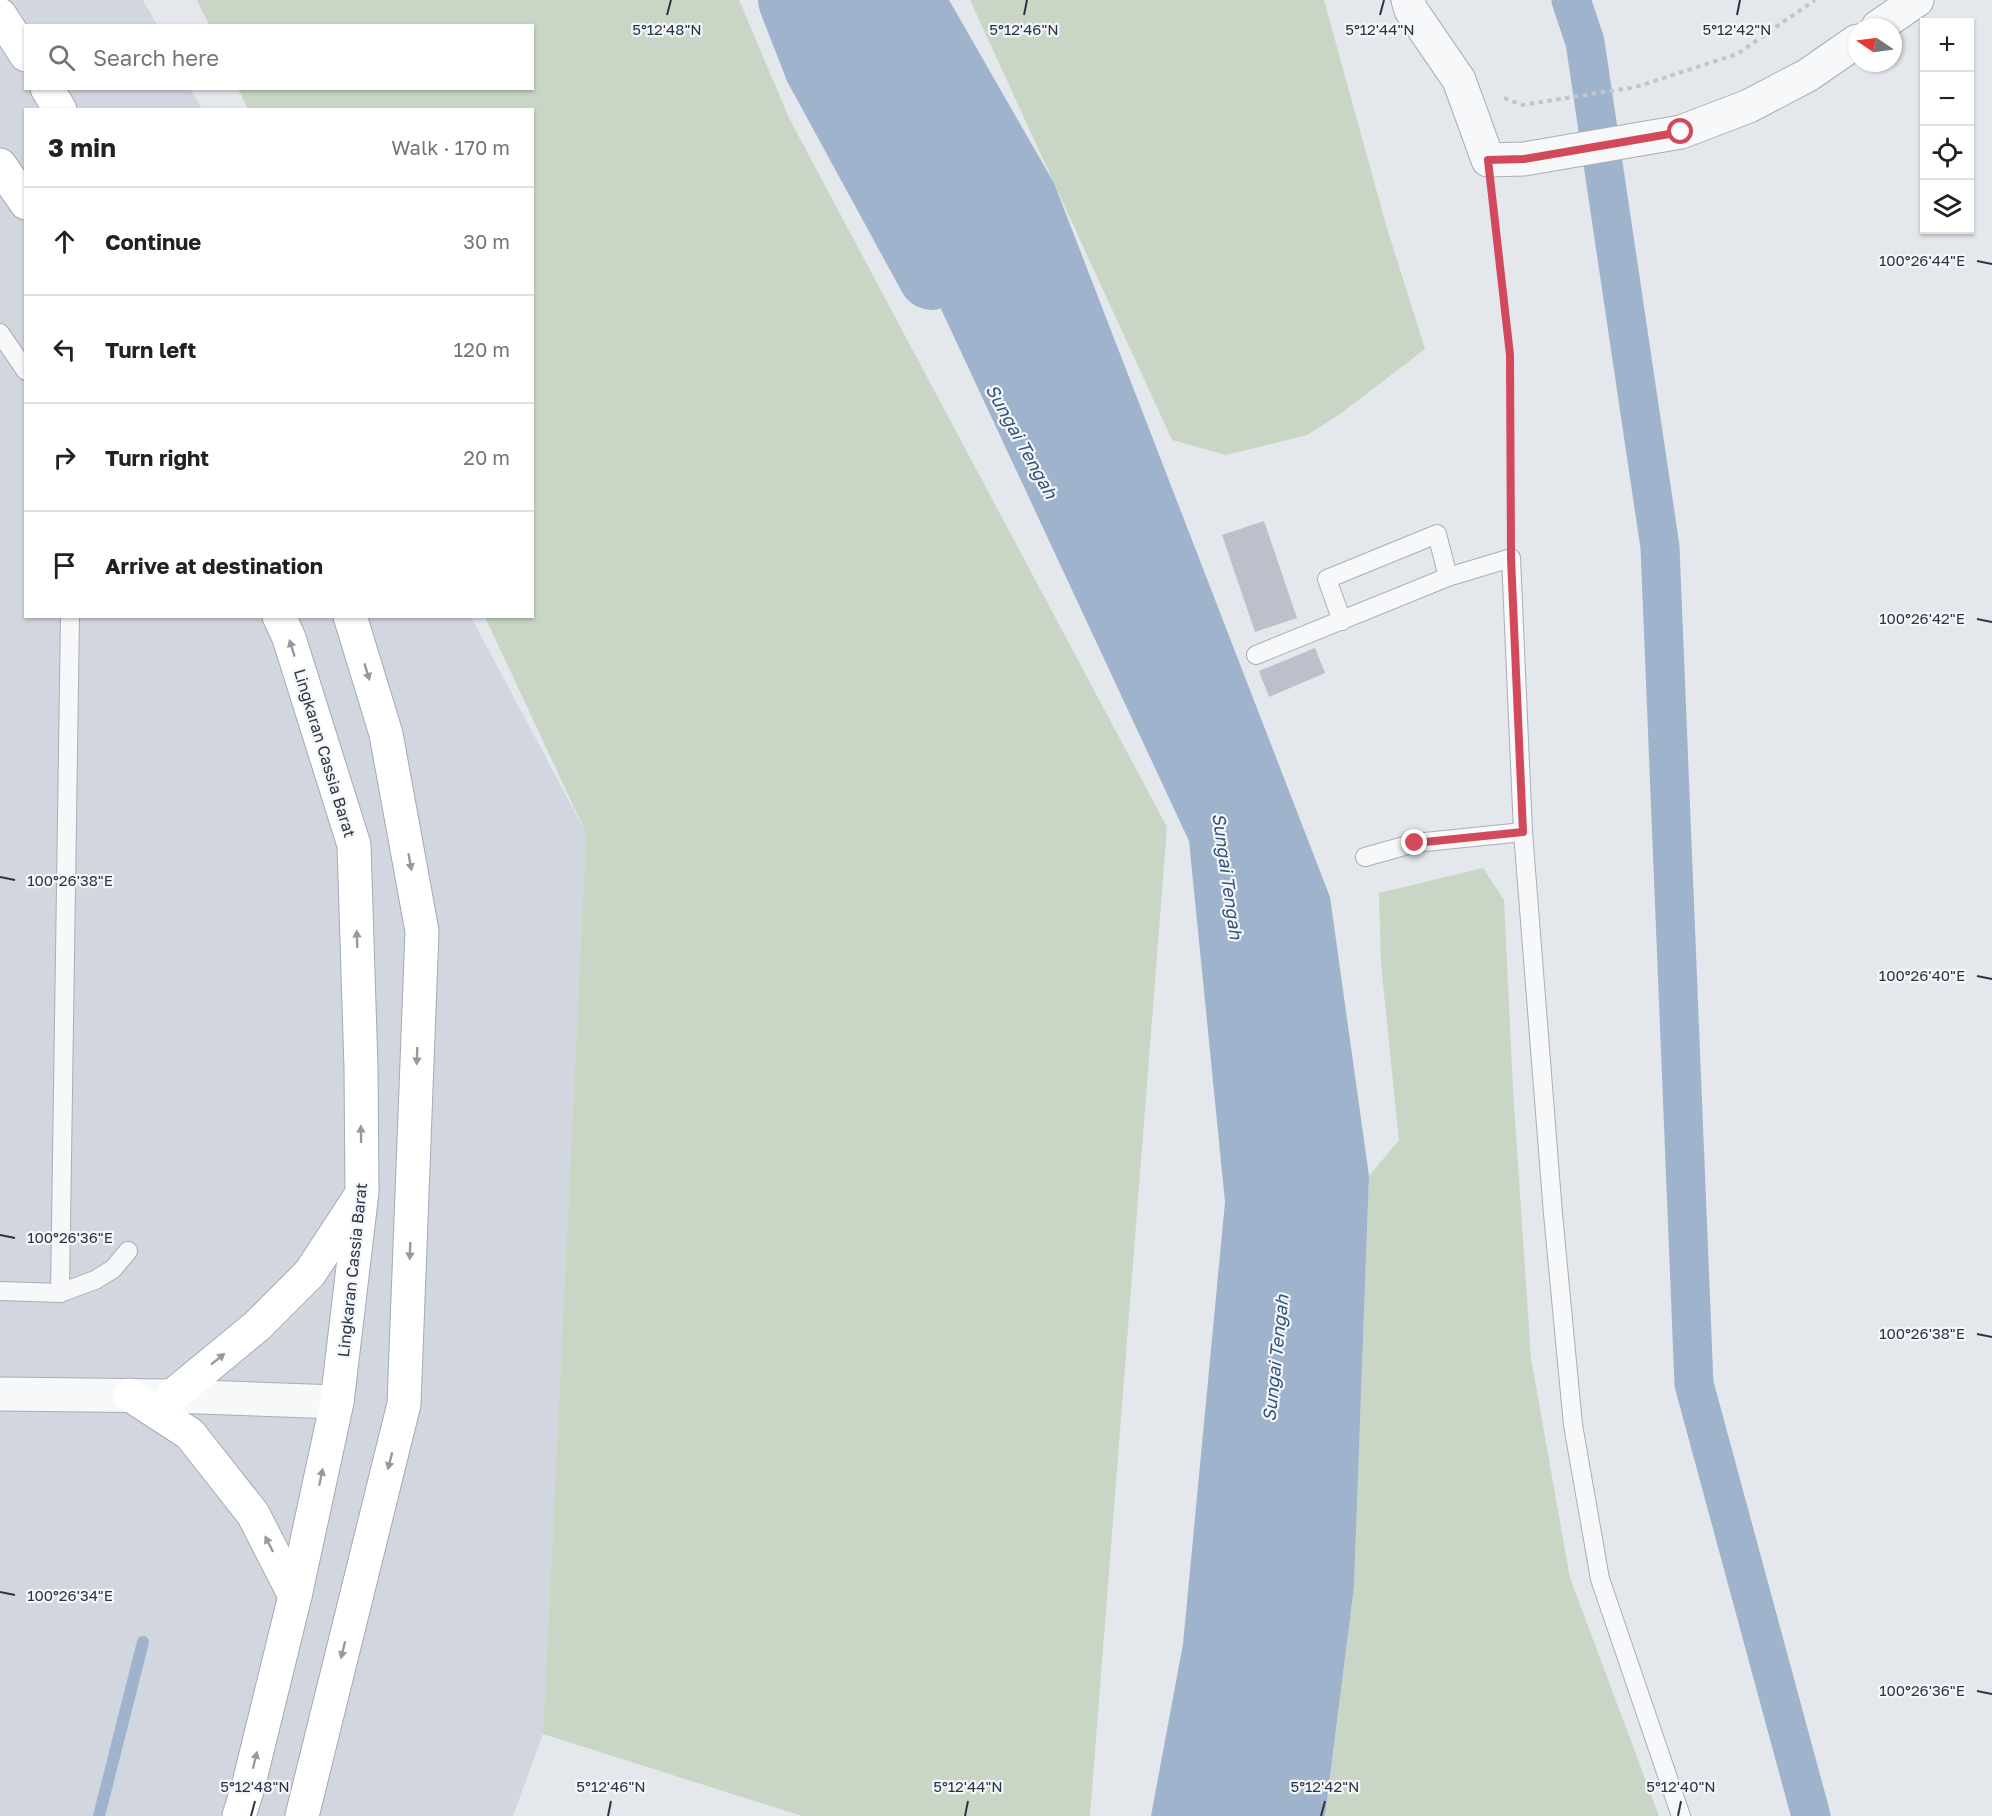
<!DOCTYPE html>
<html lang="en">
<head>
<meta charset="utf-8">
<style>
	:root { --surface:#fff; --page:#f2f2f2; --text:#202124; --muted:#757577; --line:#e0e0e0 }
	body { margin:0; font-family:"Golos Text",sans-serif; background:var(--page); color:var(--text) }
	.controls { position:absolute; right:18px; top:18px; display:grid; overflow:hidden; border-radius:0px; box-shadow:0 2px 4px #0004 }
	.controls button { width:54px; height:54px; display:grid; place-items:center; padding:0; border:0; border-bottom:2px solid var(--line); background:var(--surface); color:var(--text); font:30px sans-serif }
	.compass { position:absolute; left:1848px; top:18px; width:54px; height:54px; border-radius:50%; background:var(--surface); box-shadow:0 2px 4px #0004; rotate:283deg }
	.stop { position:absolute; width:18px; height:18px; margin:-14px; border:4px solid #d1495b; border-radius:50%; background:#fff }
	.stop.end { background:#d1495b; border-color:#fff; box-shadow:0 2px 6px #0008 }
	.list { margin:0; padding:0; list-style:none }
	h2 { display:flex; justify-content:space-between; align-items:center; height:78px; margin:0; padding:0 24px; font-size:26px }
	h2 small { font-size:20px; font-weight:400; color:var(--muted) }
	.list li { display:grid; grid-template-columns:39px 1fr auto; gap:18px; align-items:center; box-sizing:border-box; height:108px; padding:0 24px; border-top:2px solid var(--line) }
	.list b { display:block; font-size:22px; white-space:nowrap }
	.list em { font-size:20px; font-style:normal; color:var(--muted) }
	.icon { flex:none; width:33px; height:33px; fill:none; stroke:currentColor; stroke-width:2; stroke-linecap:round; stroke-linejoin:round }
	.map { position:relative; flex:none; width:1992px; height:1816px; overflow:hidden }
	.search { position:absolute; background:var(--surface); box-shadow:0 2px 4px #0004; left:24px; top:24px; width:510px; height:66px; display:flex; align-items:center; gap:15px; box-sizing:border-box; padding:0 21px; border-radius:0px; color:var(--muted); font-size:22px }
	.panel { position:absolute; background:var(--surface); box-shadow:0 2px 4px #0004; left:24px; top:108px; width:510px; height:510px; border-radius:0px }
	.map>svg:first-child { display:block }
</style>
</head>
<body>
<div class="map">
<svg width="1992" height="1816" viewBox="0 0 1992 1816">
	<rect width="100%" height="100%" fill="#e4e7ec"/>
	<path fill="#d2d6de" d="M 0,0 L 143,0 L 157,25 L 26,26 L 26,88 L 190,89 L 202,109 L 26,110 L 26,616 L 471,617 L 586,833 L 543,1734 L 513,1816 L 0,1816 Z"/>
	<g fill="#c9d6c5">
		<path d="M 197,0 L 739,0 L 789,118 L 1167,827 L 1090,1816 L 802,1816 L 543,1734 L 586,833 L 485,617 L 532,616 L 532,110 L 248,109 L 238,89 L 532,88 L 532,26 L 209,25 Z"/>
		<path d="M 970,0 L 1324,0 L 1386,225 L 1425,349 L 1340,414 L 1307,435 L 1226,455 L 1172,440 Z"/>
		<path d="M 1483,868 L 1504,900 L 1513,1089 L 1531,1358 L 1570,1578 L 1659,1816 L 1325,1816 L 1354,1587 L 1369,1176 L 1399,1140 L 1381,964 L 1379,893 Z"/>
	</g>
	<path fill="#9fb4cc" d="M 797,0 L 949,0 L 1054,183 L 1330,897 L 1369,1176 L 1354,1587 L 1325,1816 L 1151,1816 L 1183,1644 L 1225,1202 L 1189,841 Z"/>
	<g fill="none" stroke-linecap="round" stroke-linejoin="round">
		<path stroke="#9fb4cc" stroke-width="12" d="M 99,1816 L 143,1642"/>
		<path stroke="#9fb4cc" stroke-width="39" d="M 1571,0 L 1585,42 L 1660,547 L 1694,1384 L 1811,1816"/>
		<path stroke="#9fb4cc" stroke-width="68" d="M 792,0 L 818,67 L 932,276"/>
	</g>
	<g fill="#bbc0ca">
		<path d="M 1264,521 L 1297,618 L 1255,632 L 1222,535 Z"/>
		<path d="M 1315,648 L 1325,673 L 1269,697 L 1259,671 Z"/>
	</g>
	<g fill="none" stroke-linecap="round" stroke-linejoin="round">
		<defs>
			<g id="lane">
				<path d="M 0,333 L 26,371"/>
				<path d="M 1342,621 L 1327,579 L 1437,534 L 1448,577"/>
				<path d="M 1256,655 L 1448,577 L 1511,558 L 1523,832 L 1553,1214 L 1573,1425 L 1600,1579 L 1681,1816"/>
				<path d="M 1365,857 L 1415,843 L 1523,832"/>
				<path d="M 0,1291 L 60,1293 L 95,1280 L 113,1269 L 128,1251"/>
				<path d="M 60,1293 L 70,616"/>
			</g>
			<g id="street">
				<path d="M 1408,0 L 1411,10 L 1459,80 L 1488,160 L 1524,159 L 1681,132 L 1749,106 L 1808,75 L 1857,41"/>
				<path d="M 1878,27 L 1917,0"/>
				<path d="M 0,1394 L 172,1396 L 337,1402"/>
			</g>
			<g id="primary">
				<path d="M 0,15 L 26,55"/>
				<path d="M 47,88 L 60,110"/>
				<path d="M 0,165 L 26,203"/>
				<path d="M 130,1395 L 190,1434 L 253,1514 L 295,1596"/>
				<path d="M 172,1396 L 257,1326 L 310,1273 L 359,1198"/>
				<path d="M 239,1816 L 248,1787 L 295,1596 L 337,1402 L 362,1192 L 361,1068 L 354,845 L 289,638 L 279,616"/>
				<path d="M 302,1816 L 404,1404 L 422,931 L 386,734 L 350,616"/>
			</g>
		</defs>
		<use href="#lane" stroke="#a9aeb7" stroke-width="20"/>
		<use href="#street" stroke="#a9aeb7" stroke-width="35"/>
		<use href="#primary" stroke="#a3abb8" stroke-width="35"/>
		<g stroke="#c2c5cb" stroke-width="4" stroke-dasharray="4.5 4.5" stroke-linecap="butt">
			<path d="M 1504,98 L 1522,105 L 1636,87 L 1737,54 L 1815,0"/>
			<path d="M 1491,194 L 1510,355 L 1511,531"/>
		</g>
		<use href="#lane" stroke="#f7f8fa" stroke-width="18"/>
		<use href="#street" stroke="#f7f8fa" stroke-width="33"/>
		<use href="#primary" stroke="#fff" stroke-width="33"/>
	</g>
	<defs><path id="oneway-solid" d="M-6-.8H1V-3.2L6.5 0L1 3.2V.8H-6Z" transform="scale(1.5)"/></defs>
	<g fill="#959aa2">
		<use href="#oneway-solid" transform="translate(292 648) rotate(-107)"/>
		<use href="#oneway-solid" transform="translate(367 672) rotate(73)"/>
		<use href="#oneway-solid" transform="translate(410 862) rotate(80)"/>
		<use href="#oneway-solid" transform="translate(357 939) rotate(-92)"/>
		<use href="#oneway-solid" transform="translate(417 1056) rotate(92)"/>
		<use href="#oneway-solid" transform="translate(361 1134) rotate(-91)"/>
		<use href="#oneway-solid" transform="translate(410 1251) rotate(92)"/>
		<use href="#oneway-solid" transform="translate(218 1359) rotate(-39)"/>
		<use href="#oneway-solid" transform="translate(390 1461) rotate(104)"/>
		<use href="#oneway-solid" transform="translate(321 1477) rotate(-78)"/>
		<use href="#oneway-solid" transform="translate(269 1544) rotate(-117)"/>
		<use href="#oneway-solid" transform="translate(343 1650) rotate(104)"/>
		<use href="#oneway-solid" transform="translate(255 1760) rotate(-76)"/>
	</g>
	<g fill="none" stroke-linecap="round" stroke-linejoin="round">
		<path stroke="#d1495b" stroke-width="8" d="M 1415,843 L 1523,832 L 1511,558 L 1510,355 L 1488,160 L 1524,159 L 1681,132"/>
	</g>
	<path fill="none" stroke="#2b3445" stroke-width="2" d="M 667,15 L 671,0M 1024,15 L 1027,0M 1380,15 L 1384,0M 1737,15 L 1740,0M 1977,261 L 1992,264M 1977,619 L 1992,622M 0,877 L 15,880M 1977,976 L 1992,979M 0,1235 L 15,1238M 1977,1334 L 1992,1337M 0,1592 L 15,1595M 1977,1691 L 1992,1694M 251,1816 L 255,1801M 608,1816 L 611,1801M 965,1816 L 968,1801M 1321,1816 L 1325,1801M 1678,1816 L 1681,1801"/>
	<g text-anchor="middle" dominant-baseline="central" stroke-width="4.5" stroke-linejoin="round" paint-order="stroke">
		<g font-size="16" fill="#2b3445" stroke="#f4f6f9">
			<text transform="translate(325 753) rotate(73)">Lingkaran Cassia Barat</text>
			<text transform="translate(352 1270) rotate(-84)">Lingkaran Cassia Barat</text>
		</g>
		<g font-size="18" font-style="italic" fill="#34527a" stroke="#f4f6f9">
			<text transform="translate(1022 441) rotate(61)">Sungai Tengah</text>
			<text transform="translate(1228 876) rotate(82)">Sungai Tengah</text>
			<text transform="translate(1275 1358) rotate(-84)">Sungai Tengah</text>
		</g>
	</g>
	<g font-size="15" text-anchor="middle" fill="#2b3445" stroke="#f4f6f9" stroke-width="4.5" stroke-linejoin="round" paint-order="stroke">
		<text x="667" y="35">5°12'48"N</text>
		<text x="1024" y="35">5°12'46"N</text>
		<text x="1380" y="35">5°12'44"N</text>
		<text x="1737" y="35">5°12'42"N</text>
		<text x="1922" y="266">100°26'44"E</text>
		<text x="1922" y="624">100°26'42"E</text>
		<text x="70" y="886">100°26'38"E</text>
		<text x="1922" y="981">100°26'40"E</text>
		<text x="70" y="1243">100°26'36"E</text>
		<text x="1922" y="1339">100°26'38"E</text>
		<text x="70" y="1601">100°26'34"E</text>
		<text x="1922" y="1696">100°26'36"E</text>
		<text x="255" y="1792">5°12'48"N</text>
		<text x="611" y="1792">5°12'46"N</text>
		<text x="968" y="1792">5°12'44"N</text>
		<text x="1325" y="1792">5°12'42"N</text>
		<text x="1681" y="1792">5°12'40"N</text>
	</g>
</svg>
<div class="controls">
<button>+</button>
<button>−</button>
<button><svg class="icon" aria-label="locate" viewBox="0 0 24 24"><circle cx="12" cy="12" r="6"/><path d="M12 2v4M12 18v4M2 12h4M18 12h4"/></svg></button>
<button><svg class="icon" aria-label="layers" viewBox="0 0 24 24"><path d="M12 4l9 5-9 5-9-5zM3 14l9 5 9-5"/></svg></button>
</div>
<svg class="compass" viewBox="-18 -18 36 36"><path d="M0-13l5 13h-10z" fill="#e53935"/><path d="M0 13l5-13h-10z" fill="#757577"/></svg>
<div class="stop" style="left:1681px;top:132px"></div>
<div class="stop end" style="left:1415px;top:843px"></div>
<div class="search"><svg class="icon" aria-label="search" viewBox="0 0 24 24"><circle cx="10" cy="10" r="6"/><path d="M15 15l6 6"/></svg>Search here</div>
<section class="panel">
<h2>3 min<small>Walk · 170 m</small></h2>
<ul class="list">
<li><svg class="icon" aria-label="ahead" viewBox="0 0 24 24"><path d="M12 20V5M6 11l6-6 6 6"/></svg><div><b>Continue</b></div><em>30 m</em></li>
<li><svg class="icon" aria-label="left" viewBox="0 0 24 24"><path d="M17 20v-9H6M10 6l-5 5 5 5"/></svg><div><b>Turn left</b></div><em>120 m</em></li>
<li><svg class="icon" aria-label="right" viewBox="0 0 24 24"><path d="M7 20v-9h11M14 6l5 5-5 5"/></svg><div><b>Turn right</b></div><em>20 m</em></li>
<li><svg class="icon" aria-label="arrive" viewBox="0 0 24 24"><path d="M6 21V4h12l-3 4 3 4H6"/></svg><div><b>Arrive at destination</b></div></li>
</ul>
</section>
</div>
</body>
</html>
